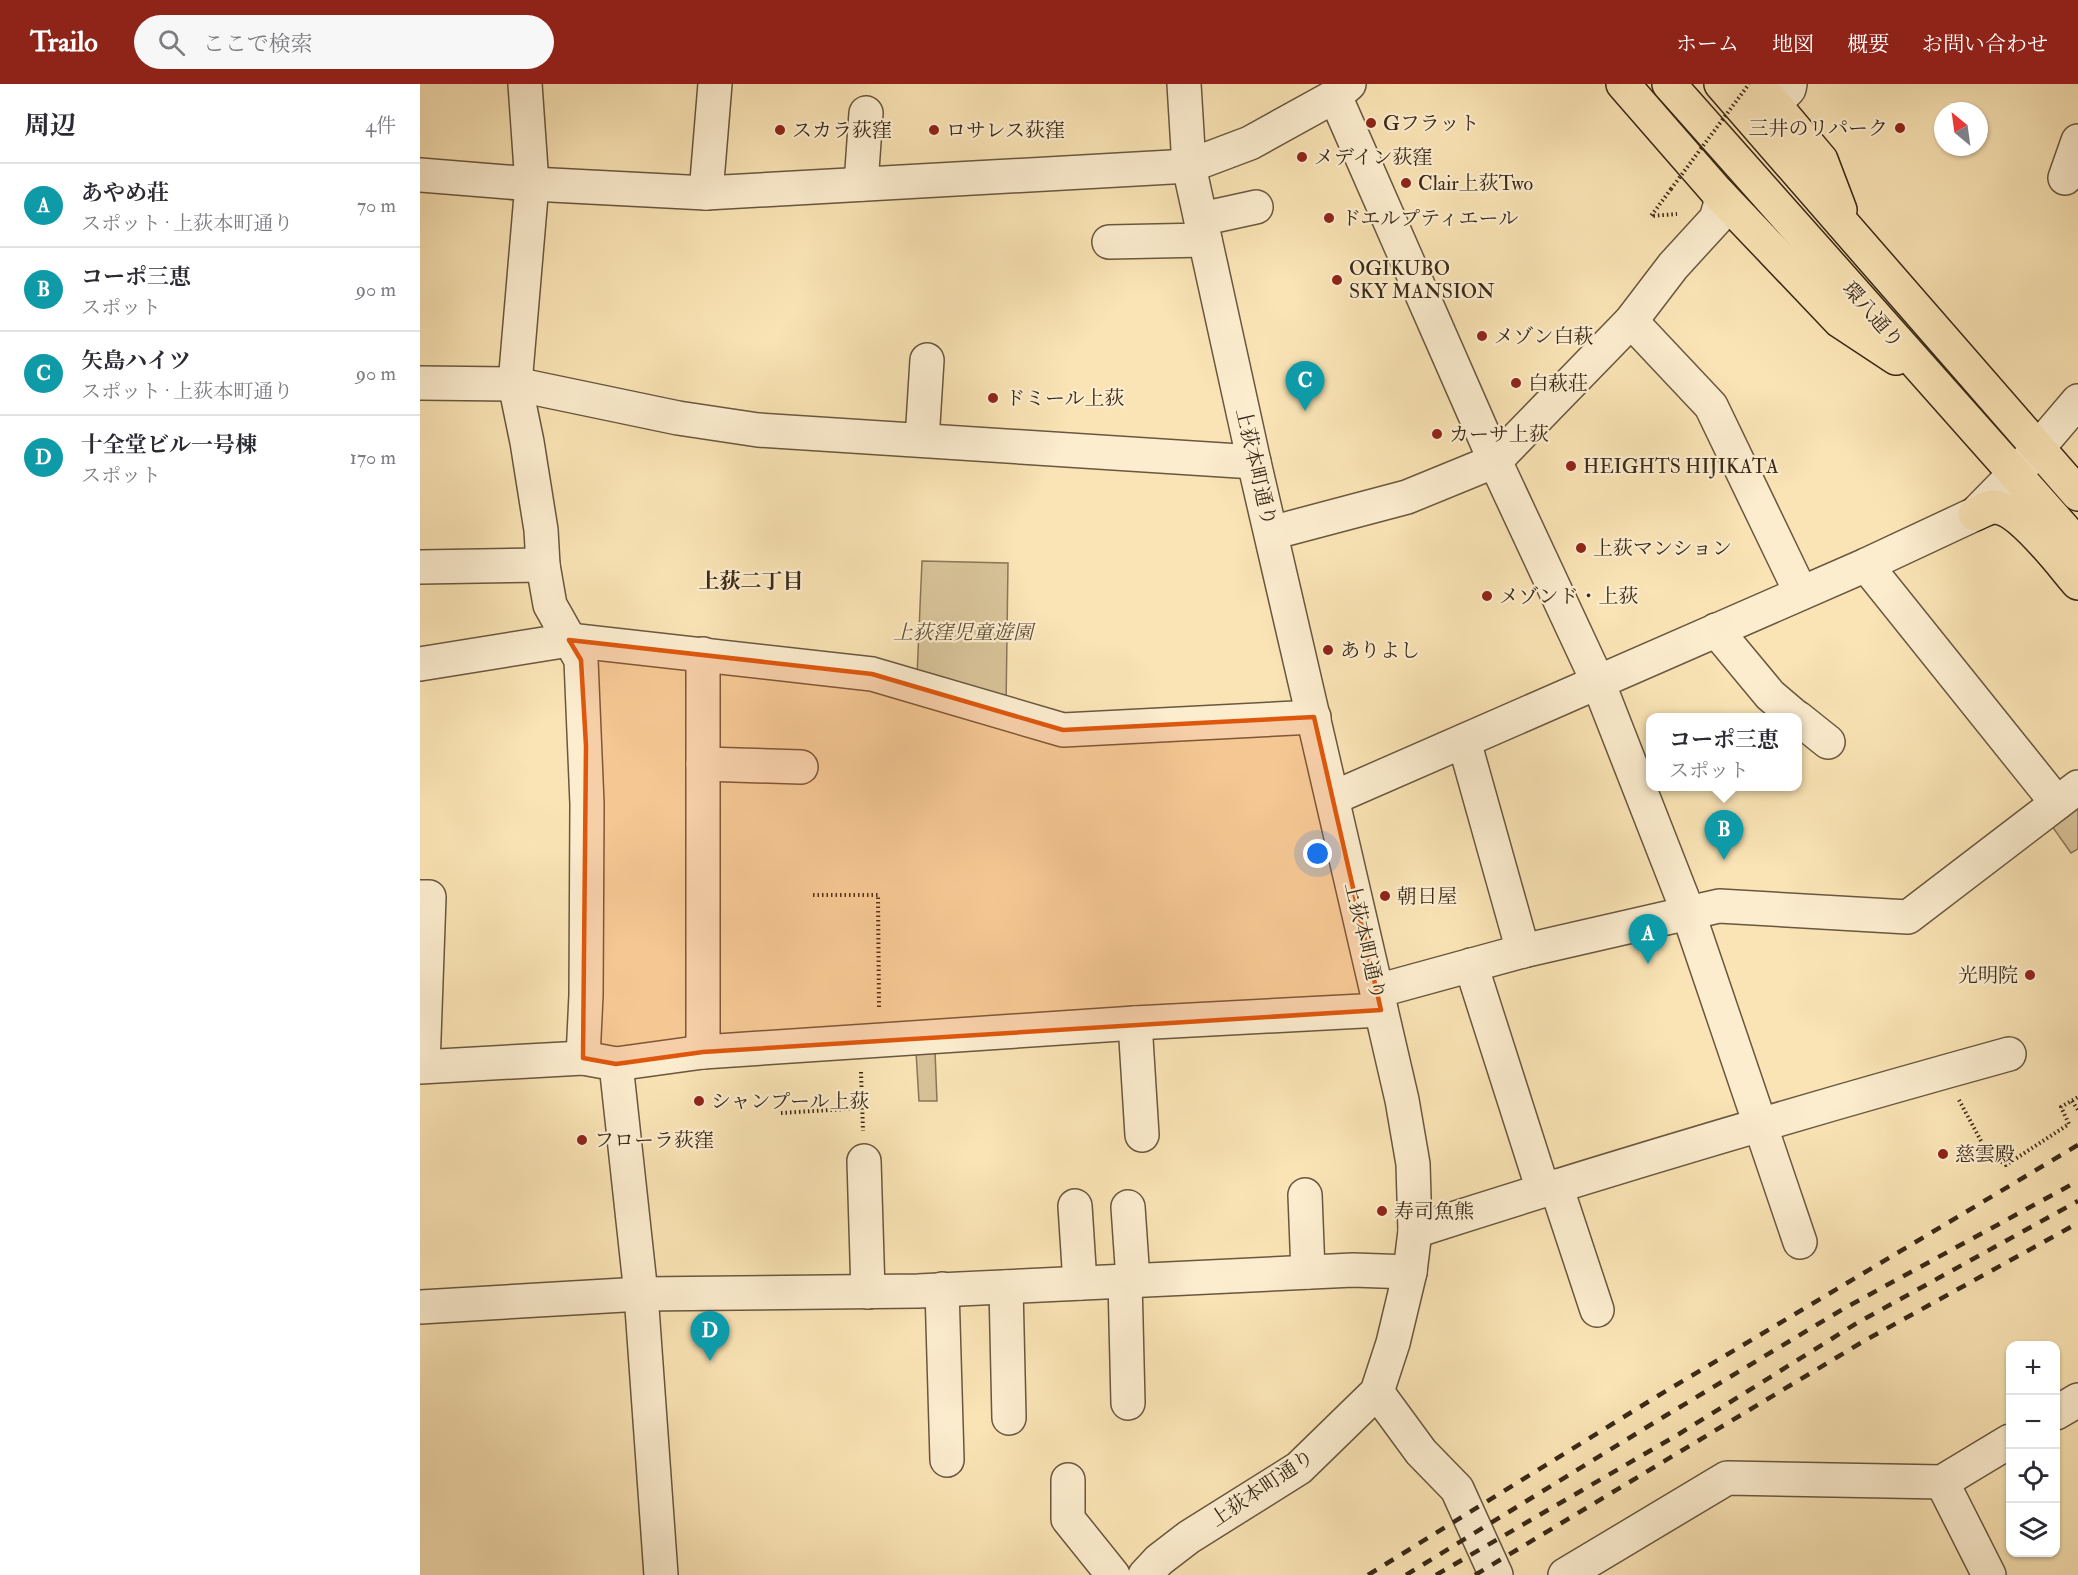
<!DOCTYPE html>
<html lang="ja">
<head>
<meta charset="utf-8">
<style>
	:root { --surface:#fff; --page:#f7f7f7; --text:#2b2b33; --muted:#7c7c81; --line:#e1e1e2; --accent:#8f2418 }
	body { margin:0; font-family:"IM FELL Double Pica","Noto Serif JP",serif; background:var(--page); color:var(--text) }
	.controls { position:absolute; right:18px; bottom:18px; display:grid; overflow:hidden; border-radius:12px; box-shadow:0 2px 4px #0004 }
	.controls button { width:54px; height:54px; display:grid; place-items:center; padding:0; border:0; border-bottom:2px solid var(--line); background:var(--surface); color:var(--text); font:30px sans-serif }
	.compass { position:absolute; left:1514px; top:18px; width:54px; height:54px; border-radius:50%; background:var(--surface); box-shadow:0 2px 4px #0004; rotate:331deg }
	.you { position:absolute; left:898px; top:770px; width:21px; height:21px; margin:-15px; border:4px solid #fff; border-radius:50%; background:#1a73e8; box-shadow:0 0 0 9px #1a73e833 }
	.badge { display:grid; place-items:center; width:39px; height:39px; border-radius:50%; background:var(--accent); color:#fff; font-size:20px; font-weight:700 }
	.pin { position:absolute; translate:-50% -50px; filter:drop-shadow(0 2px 3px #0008) }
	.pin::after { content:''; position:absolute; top:32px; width:21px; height:18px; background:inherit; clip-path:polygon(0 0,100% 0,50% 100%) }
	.popup { position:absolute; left:1226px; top:629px; width:156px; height:78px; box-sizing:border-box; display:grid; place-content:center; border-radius:12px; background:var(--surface); filter:drop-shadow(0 2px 4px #0005); font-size:20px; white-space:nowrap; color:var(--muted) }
	.popup b { font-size:22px; color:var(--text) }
	.popup::after { content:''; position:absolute; left:50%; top:100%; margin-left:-12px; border:12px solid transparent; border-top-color:var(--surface) }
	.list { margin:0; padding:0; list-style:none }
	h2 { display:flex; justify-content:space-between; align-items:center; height:78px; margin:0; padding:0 24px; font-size:26px }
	h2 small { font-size:20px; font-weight:400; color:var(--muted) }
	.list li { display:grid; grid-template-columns:39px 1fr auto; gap:18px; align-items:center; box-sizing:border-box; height:84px; padding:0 24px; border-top:2px solid var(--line) }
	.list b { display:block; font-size:22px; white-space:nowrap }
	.list p { margin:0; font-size:20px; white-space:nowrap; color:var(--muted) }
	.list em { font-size:20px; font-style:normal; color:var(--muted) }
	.icon { flex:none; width:33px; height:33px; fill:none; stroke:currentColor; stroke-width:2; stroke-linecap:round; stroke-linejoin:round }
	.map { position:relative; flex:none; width:1658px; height:1491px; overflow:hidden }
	header { display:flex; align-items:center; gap:36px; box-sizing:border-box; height:84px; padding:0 30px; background:var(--accent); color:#fff }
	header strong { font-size:28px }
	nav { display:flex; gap:33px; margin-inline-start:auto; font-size:21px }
	.search { width:420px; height:54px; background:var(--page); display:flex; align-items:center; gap:15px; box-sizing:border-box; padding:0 21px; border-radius:33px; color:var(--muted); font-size:22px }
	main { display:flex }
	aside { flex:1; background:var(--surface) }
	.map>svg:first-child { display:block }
</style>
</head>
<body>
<header>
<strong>Trailo</strong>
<div class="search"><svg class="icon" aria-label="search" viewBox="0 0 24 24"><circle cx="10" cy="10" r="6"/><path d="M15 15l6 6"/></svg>ここで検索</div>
<nav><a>ホーム</a><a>地図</a><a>概要</a><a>お問い合わせ</a></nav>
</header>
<main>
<aside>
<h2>周辺<small>4件</small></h2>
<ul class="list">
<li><span class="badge" style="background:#0f9aa8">A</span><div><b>あやめ荘</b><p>スポット · 上荻本町通り</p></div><em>70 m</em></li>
<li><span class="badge" style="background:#0f9aa8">B</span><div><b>コーポ三恵</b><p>スポット</p></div><em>90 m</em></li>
<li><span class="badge" style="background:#0f9aa8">C</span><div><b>矢島ハイツ</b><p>スポット · 上荻本町通り</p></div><em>90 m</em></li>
<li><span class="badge" style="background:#0f9aa8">D</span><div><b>十全堂ビル一号棟</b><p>スポット</p></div><em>170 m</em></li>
</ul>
</aside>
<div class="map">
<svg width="1658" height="1491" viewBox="0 0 1658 1491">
	<rect width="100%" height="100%" fill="#fae4b5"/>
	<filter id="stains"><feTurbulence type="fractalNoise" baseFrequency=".00333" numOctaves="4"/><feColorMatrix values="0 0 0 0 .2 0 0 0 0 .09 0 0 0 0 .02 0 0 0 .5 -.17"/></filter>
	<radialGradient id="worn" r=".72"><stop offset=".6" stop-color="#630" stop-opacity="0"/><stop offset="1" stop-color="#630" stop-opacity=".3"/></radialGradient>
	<g fill="#d9c49a" stroke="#897659" stroke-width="1.5">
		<path d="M 502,477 L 588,479 L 586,624 L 497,592 Z"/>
		<path d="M 1658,716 L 1658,765 L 1651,769 L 1629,738 Z"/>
		<path d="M 515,967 L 517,1017 L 499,1017 L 496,968 Z"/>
	</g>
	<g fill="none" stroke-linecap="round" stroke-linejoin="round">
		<defs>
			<g id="minor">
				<path d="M 105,0 L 112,100 L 95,300 L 107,358 L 121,446 L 123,481 L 130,521 L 161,576 L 167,720 L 166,911 L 163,974"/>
				<path d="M 915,12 L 1075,377 L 1178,598 L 1268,828 L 1380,1158"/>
				<path d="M 1354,20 L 1369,5 L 1370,0"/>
				<path d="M 0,91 L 112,100 L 286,109 L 769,82 L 830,59 L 915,12 L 929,0"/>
				<path d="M 1645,94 L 1658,57"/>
				<path d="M 441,100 L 446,29"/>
				<path d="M 286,109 L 295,0"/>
				<path d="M 781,135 L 836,123"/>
				<path d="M 689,158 L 785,156"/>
				<path d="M 1211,237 L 1291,322 L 1381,509"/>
				<path d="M 0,299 L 95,300 L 258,334 L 338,346 L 834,378"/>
				<path d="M 502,356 L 507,276"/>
				<path d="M 851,449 L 987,413 L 1075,377 L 1211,237 L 1253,182 L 1296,135 L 1301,118 L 1298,109"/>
				<path d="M 1446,481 L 1637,719"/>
				<path d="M 0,483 L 123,481"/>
				<path d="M 1296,546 L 1350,611 L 1377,634"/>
				<path d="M 0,580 L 149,556 L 452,590 L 643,646 L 894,633"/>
				<path d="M 1378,634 L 1408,658"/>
				<path d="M 1044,657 L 1103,867"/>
				<path d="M 283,680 L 381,683"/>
				<path d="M 913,714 L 1446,481 L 1555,430 L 1606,378 L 1658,317"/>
				<path d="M 0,813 L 9,813 L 3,982"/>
				<path d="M 1051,881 L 1123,1106"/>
				<path d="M 957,907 L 1103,867 L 1299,822 L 1488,833 L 1658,703"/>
				<path d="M 715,939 L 722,1051"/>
				<path d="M 283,968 L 283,570"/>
				<path d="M 196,980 L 221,1210 L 241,1491"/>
				<path d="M 0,983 L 163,974 L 196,980 L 283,968 L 715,939 L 961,926"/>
				<path d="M 444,1077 L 448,1208"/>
				<path d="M 1136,1102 L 1177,1226"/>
				<path d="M 885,1111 L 888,1188"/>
				<path d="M 655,1122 L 660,1199"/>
				<path d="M 708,1123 L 713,1196"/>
				<path d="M 995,1147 C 1191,1084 1390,1025 1589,970"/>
				<path d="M 705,1197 L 708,1319"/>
				<path d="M 586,1203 L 589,1334"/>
				<path d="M 522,1205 L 527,1376"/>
				<path d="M 0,1223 L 221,1210 L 498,1207 L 933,1186 L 990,1188"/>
				<path d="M 957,1308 L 1001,1368 L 1037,1405 L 1076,1491"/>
				<path d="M 1636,1329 L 1658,1316"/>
				<path d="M 648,1396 L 648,1435 L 693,1491"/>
				<path d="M 1522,1398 L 1569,1491"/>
				<path d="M 725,1491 L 739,1476 L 769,1453 L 879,1384 L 957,1308 L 973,1259 L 990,1188 L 995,1147 L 993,1080 L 982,1016 L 834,378 L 774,105 L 769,82 L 764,0"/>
				<path d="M 1145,1491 L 1307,1394 L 1522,1398 L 1590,1357"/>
			</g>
			<g id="major">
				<path d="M 1203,0 L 1298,109 L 1420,237 L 1476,274"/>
				<path d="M 1249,0 L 1658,461"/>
				<path d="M 1301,0 L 1658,410"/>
				<path d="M 1337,0 L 1401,76 L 1420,126"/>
				<path d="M 1555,430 C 1560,428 1567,424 1572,423 C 1599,421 1641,480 1658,499"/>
			</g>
		</defs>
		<use href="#minor" stroke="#69573f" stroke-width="36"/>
		<use href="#major" stroke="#392818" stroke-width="36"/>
		<g stroke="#392818" stroke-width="4" stroke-dasharray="1.5 3" stroke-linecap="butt">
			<path d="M 1251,105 L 1231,132 L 1257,130"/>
			<path d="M 393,811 L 458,811 L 459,925"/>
			<path d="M 441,988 L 443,1047"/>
			<path d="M 1539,1016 L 1567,1068 L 1586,1081 L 1649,1040 L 1641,1023 L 1658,1013"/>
			<path d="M 1652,1017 L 1658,1026"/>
			<path d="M 361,1029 L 442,1024"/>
		</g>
		<use href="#minor" stroke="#fcedcf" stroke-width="33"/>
		<use href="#major" stroke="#fae4b5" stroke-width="33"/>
		<g stroke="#392818" stroke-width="4.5" stroke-dasharray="10 10" stroke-linecap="butt">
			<path d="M 948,1491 L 1236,1313 L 1658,1061"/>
			<path d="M 986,1491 L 1245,1332 L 1423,1225 L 1658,1097"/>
			<path d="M 1016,1491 L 1259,1350 L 1437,1239 L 1658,1117"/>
			<path d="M 1055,1491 L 1444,1257 L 1658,1139"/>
		</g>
		<path stroke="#392818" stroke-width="4" stroke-dasharray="1.5 3" stroke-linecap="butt" d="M 1251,105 L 1329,0"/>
	</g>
	<path fill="#df570d" fill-opacity="0.2" stroke="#df570d" stroke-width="4.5" stroke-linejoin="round" d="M 149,556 L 452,590 L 643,646 L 894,633 L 961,926 L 283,968 L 196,980 L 163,974 L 166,662 L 161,576 Z"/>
	<g fill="#8f2418" stroke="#fcedcf" stroke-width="2">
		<circle cx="951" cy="39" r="6"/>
		<circle cx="1480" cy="44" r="6"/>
		<circle cx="360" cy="46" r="6"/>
		<circle cx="514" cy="46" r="6"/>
		<circle cx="882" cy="73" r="6"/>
		<circle cx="986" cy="99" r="6"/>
		<circle cx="909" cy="134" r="6"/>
		<circle cx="917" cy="196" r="6"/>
		<circle cx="1062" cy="252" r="6"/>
		<circle cx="1096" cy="299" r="6"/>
		<circle cx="573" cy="314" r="6"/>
		<circle cx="1017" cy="350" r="6"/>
		<circle cx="1151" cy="382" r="6"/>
		<circle cx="1161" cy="464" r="6"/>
		<circle cx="1067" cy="512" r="6"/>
		<circle cx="908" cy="566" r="6"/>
		<circle cx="965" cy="812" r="6"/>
		<circle cx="1610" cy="891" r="6"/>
		<circle cx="279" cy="1017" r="6"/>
		<circle cx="162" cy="1056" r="6"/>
		<circle cx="1523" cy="1070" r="6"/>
		<circle cx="962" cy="1127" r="6"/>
	</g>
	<g text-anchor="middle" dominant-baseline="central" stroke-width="4.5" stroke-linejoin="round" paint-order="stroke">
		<g font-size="20" fill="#392818" stroke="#fcedcf" text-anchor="start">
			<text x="963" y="39">Gフラット</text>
			<text x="1468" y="44" text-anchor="end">三井のリパーク</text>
			<text x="372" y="46">スカラ荻窪</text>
			<text x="526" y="46">ロサレス荻窪</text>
			<text x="894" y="73">メデイン荻窪</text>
			<text x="998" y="99">Clair上荻Two</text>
			<text x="921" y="134">ドエルプティエール</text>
			<text x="929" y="184">OGIKUBO<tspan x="929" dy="23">SKY MANSION</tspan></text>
			<text x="1074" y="252">メゾン白萩</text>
			<text x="1108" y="299">白萩荘</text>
			<text x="585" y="314">ドミール上荻</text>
			<text x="1029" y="350">カーサ上荻</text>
			<text x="1163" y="382">HEIGHTS HIJIKATA</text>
			<text x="1173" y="464">上荻マンション</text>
			<text x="1079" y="512">メゾンド・上荻</text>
			<text x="920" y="566">ありよし</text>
			<text x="977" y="812">朝日屋</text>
			<text x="1598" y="891" text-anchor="end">光明院</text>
			<text x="291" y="1017">シャンプール上荻</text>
			<text x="174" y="1056">フローラ荻窪</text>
			<text x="1535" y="1070">慈雲殿</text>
			<text x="974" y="1127">寿司魚熊</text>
		</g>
		<g font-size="20" fill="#392818" stroke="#fcedcf">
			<text transform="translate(1453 231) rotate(49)">環八通り</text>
			<text transform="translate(836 383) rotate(77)">上荻本町通り</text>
			<text transform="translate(945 857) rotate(77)">上荻本町通り</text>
			<text transform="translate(842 1404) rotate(-34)">上荻本町通り</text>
		</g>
		<g font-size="20" font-style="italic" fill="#614f38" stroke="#fcedcf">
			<text x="543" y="548">上荻窪児童遊園</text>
		</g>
		<g font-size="21" font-weight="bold" fill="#392818" stroke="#fcedcf">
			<text x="331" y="497">上荻二丁目</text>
		</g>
	</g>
	<rect width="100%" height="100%" filter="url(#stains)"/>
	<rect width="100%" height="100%" fill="url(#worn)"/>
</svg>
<div class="controls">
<button>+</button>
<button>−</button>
<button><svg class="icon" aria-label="locate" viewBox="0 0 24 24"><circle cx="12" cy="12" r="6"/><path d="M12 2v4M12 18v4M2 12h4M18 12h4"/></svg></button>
<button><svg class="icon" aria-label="layers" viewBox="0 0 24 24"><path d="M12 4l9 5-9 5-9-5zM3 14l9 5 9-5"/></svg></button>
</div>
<svg class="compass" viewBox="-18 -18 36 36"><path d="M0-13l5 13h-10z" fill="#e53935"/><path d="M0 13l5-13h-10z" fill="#7c7c81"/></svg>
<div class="you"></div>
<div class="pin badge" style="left:1228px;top:880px;background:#0f9aa8">A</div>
<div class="pin badge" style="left:1304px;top:776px;background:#0f9aa8">B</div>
<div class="popup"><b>コーポ三恵</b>スポット</div>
<div class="pin badge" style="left:885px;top:327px;background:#0f9aa8">C</div>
<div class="pin badge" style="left:290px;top:1277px;background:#0f9aa8">D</div>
</div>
</main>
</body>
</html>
